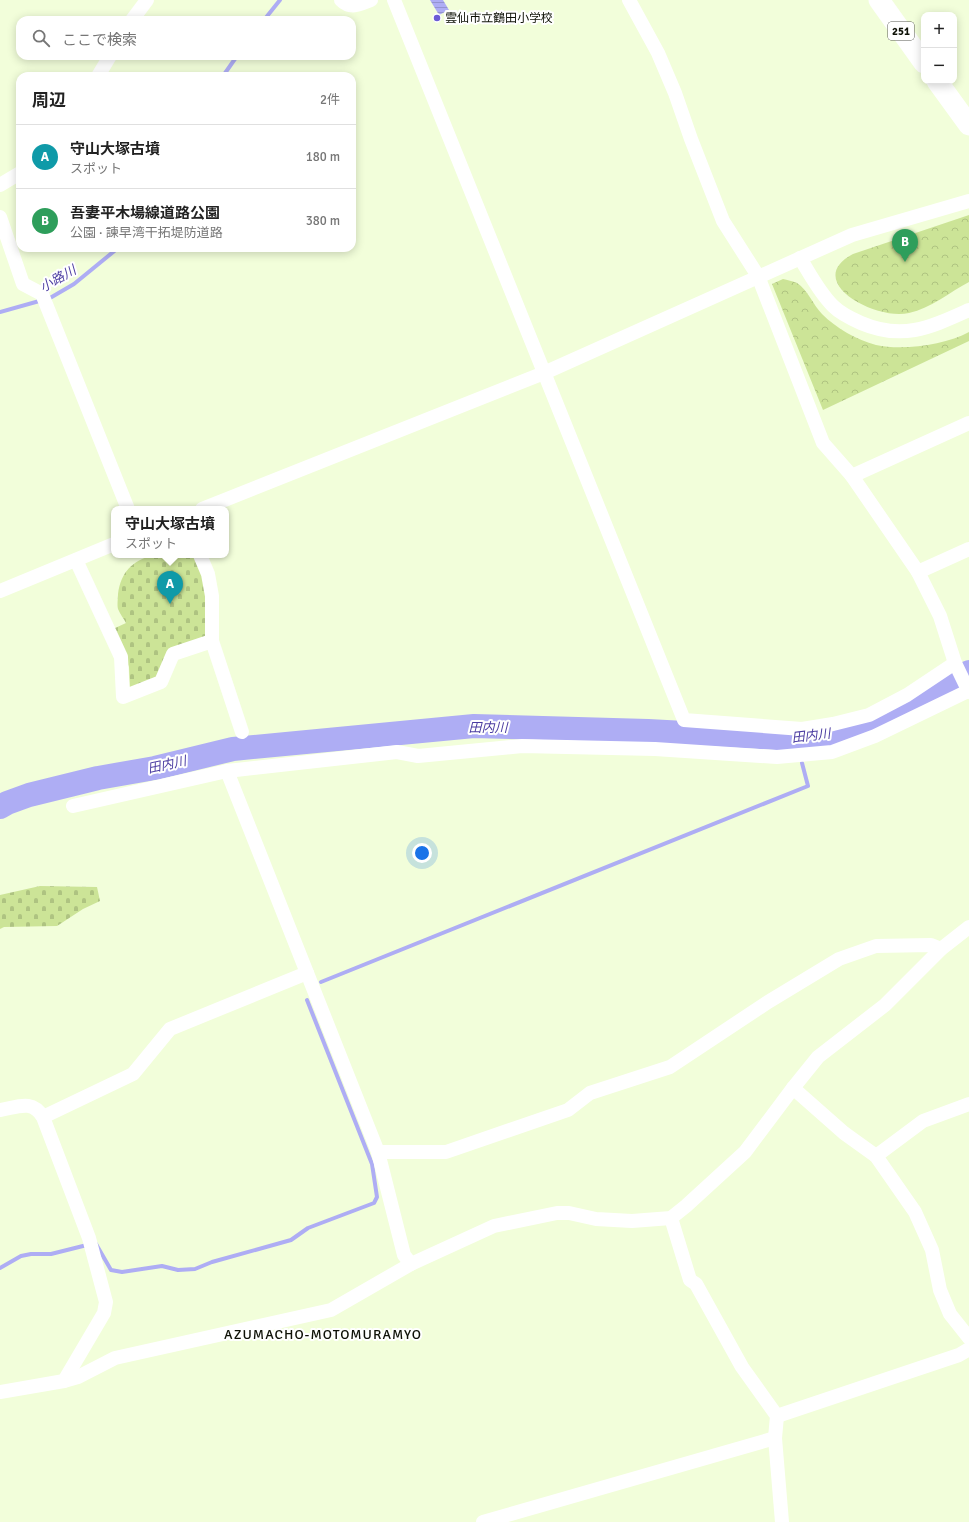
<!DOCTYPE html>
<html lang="ja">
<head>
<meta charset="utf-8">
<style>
	:root { --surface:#fff; --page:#f6f6f6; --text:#222; --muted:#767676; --line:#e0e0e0; --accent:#6b5bd5 }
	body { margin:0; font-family:Signika,"Noto Sans JP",sans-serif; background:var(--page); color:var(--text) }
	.controls { position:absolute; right:12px; top:12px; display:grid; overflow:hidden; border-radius:8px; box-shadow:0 2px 10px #0003 }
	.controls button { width:36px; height:36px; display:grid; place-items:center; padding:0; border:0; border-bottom:1px solid var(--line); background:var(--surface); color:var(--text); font:20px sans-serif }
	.you { position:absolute; left:422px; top:853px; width:14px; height:14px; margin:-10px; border:3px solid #fff; border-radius:50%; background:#1a73e8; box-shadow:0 0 0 6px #1a73e833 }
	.badge { display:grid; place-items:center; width:26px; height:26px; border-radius:50%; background:var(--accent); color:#fff; font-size:13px; font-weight:700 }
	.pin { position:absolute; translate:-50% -33px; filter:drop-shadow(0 1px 2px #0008) }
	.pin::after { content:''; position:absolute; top:21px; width:14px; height:12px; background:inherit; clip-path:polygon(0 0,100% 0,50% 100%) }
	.popup { position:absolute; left:111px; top:506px; width:118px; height:52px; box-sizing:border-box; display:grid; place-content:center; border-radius:8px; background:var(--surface); filter:drop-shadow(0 1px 3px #0005); font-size:13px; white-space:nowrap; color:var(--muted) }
	.popup b { font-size:15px; color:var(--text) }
	.popup::after { content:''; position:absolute; left:50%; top:100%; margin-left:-8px; border:8px solid transparent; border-top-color:var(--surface) }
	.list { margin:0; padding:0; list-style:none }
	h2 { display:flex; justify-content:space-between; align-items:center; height:52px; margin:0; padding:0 16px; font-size:17px }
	h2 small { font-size:13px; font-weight:400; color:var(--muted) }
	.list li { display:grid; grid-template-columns:26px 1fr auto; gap:12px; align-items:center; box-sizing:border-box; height:64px; padding:0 16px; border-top:1px solid var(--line) }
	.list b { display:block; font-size:15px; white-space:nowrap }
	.list p { margin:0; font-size:13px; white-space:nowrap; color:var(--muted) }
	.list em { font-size:13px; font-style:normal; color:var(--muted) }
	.icon { flex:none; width:22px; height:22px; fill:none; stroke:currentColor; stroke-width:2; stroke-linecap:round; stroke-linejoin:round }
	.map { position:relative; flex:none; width:969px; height:1522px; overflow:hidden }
	.search { position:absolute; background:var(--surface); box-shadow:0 2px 10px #0003; left:16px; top:16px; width:340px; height:44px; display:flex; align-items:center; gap:10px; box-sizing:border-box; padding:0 14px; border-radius:12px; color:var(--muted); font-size:15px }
	.panel { position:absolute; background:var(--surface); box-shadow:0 2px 10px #0003; left:16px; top:72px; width:340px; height:180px; border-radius:12px }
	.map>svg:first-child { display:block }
</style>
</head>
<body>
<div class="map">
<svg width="969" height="1522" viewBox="0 0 969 1522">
	<defs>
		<pattern id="cemetery-stones" width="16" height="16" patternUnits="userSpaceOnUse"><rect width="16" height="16" fill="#cce497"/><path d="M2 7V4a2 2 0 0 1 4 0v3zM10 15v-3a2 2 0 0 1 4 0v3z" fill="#aec381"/></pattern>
		<pattern id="park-crowns" width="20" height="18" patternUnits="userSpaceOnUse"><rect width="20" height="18" fill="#cce497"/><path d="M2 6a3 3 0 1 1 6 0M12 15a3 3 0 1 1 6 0" fill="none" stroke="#aec381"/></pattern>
		<pattern id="water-rules" width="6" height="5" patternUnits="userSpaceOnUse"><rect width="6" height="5" fill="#aeadf4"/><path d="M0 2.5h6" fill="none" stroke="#9494d0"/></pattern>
	</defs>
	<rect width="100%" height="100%" fill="#f2feda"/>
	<g fill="url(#cemetery-stones)">
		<path d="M 153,555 L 195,555 L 209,597 L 208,639 L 170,652 L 158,679 L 130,690 L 129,667 L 113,629 L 126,623 C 124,619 120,614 118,609 C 117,605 118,598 118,594 C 121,572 132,561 153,555 Z"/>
		<path d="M 40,886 L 97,887 L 100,901 L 83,909 L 57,926 L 4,927 L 0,929 L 0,895 Z"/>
	</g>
	<g fill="url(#park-crowns)">
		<path d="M 969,215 L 969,282 C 950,292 931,308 909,313 C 875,321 802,281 853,254 Z"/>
		<path d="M 783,279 C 787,280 793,281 797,283 C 807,289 814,306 822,314 C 836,328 857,340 876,345 C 903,351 945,345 969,332 L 969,341 L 823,410 L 772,284 Z"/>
	</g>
	<path fill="url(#water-rules)" d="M 430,0 L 443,0 L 449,10 L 439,15 Z"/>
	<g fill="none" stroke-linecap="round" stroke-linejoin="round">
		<g stroke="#aeadf4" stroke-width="4">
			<path d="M 264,20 L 280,0"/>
			<path d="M 223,76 L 237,56"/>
			<path d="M 0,312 L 50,298 L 74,284 L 118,248"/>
			<path d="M 796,739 L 798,749"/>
			<path d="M 321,982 L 808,786 L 802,763"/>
			<path d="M 96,1244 L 111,1270 L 122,1272 L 162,1266 L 178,1270 L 195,1269 L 212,1262 L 291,1240 L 308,1228 L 374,1203 L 377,1197 L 372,1164 L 307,1000"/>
			<path d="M 0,1268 L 21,1256 L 31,1254 L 51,1254 L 87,1245"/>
		</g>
		<path stroke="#aeadf4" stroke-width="24" d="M 0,807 L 7,803 L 29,795 L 98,778 L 155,768 L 233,749 L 474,726 L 648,731 L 796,739 L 821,737 L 874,724 L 969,672"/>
		<g stroke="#fff" stroke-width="14">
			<path d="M 341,0 C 351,10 360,4 371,0"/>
			<path d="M 394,0 L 684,720 L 802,729 L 833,724 L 869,715 L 907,695 L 955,663"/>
			<path d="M 629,0 L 658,53 L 675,93 L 691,139 L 723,221 L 758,276 L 823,443 L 852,476 L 918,572 L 940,616 L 955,663 L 969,692"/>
			<path d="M 132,20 L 147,0"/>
			<path d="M 98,76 L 110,56"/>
			<path d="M 0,185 L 20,173"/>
			<path d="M 0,217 L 23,284 L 42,294 L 128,509"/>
			<path d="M 800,258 C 810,274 819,292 833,306 C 840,313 852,319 861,323 C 903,341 931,327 969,310"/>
			<path d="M 852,476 L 969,423"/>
			<path d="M 202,509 L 544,373 L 852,235 L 969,201"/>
			<path d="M 200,555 L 208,574 L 212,596 L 212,641 L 242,732"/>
			<path d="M 76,560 L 121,657 L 123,697 L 161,682 L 173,654 L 212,641"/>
			<path d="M 918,572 L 969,549"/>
			<path d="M 0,591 L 114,544"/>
			<path d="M 227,771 L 378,1152 L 404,1255 L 411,1264"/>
			<path d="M 73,806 L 227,771 L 397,752 L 418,756 L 522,746 L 655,749 L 777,757 L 832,752 L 875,736 L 968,691"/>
			<path d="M 793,1088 L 844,1133 L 876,1156 L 915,1212 L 932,1250 L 940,1290 L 950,1314 L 969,1338"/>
			<path d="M 0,1110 C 18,1107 32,1099 43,1117 L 89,1238 L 106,1302 L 104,1313 L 64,1381"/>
			<path d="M 43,1117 L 133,1074 L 170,1029 L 307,973"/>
			<path d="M 378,1152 L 446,1152 L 568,1110 L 590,1093 L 670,1067 L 768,1002 L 839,959 L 876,946 L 931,945 L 941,949"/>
			<path d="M 876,1156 L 923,1121 L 969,1104"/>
			<path d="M 671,1218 L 690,1280 L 696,1284 L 742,1367 L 777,1416 L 775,1438 L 782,1522"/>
			<path d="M 0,1392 L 64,1381 L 78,1377 L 115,1358 L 331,1310 L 411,1264 L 494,1226 L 557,1213 L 569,1213 L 596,1219 L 632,1221 L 671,1218 L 686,1206 L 745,1152 L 793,1088 L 818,1057 L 885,1005 L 941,949 L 969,927"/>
			<path d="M 777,1416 L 959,1355 L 969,1349"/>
			<path d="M 483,1522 L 775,1438"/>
		</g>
		<g stroke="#fff" stroke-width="21">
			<path d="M 879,0 L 924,63"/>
			<path d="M 937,81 L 969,125"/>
		</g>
	</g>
	<circle fill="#6b5bd5" stroke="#fff" stroke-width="1.5" cx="437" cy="18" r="4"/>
	<g text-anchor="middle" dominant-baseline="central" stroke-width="4" stroke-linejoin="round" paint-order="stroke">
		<rect fill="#fff" stroke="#565851" stroke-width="1" x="888" y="22" width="26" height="18" rx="3"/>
		<g font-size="11" font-weight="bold" fill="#0e1106">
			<text x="901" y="31">251</text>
		</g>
		<g font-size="12" fill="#0e1106" stroke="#fff" text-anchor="start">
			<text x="445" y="18">雲仙市立鶴田小学校</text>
		</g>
		<g font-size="13" font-style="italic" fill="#4b3ca1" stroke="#fff">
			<text transform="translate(58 279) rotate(-30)">小路川</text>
			<text x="488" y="728">田内川</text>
			<text transform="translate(811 736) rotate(-7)">田内川</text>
			<text transform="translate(167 765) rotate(-12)">田内川</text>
		</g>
		<g font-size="14" letter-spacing="1" fill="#0e1106" stroke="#fff">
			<text x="323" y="1334">AZUMACHO-MOTOMURAMYO</text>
		</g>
	</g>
</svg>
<div class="controls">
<button>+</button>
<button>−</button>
</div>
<div class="you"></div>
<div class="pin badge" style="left:170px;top:604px;background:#0f9aa8">A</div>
<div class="popup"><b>守山大塚古墳</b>スポット</div>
<div class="pin badge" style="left:905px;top:262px;background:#2e9e5b">B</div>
<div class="search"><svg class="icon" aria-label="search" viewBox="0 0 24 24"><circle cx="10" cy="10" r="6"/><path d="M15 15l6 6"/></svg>ここで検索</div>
<section class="panel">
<h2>周辺<small>2件</small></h2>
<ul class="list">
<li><span class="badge" style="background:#0f9aa8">A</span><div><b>守山大塚古墳</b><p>スポット</p></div><em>180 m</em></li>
<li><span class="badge" style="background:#2e9e5b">B</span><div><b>吾妻平木場線道路公園</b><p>公園 · 諫早湾干拓堤防道路</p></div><em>380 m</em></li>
</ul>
</section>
</div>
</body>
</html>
